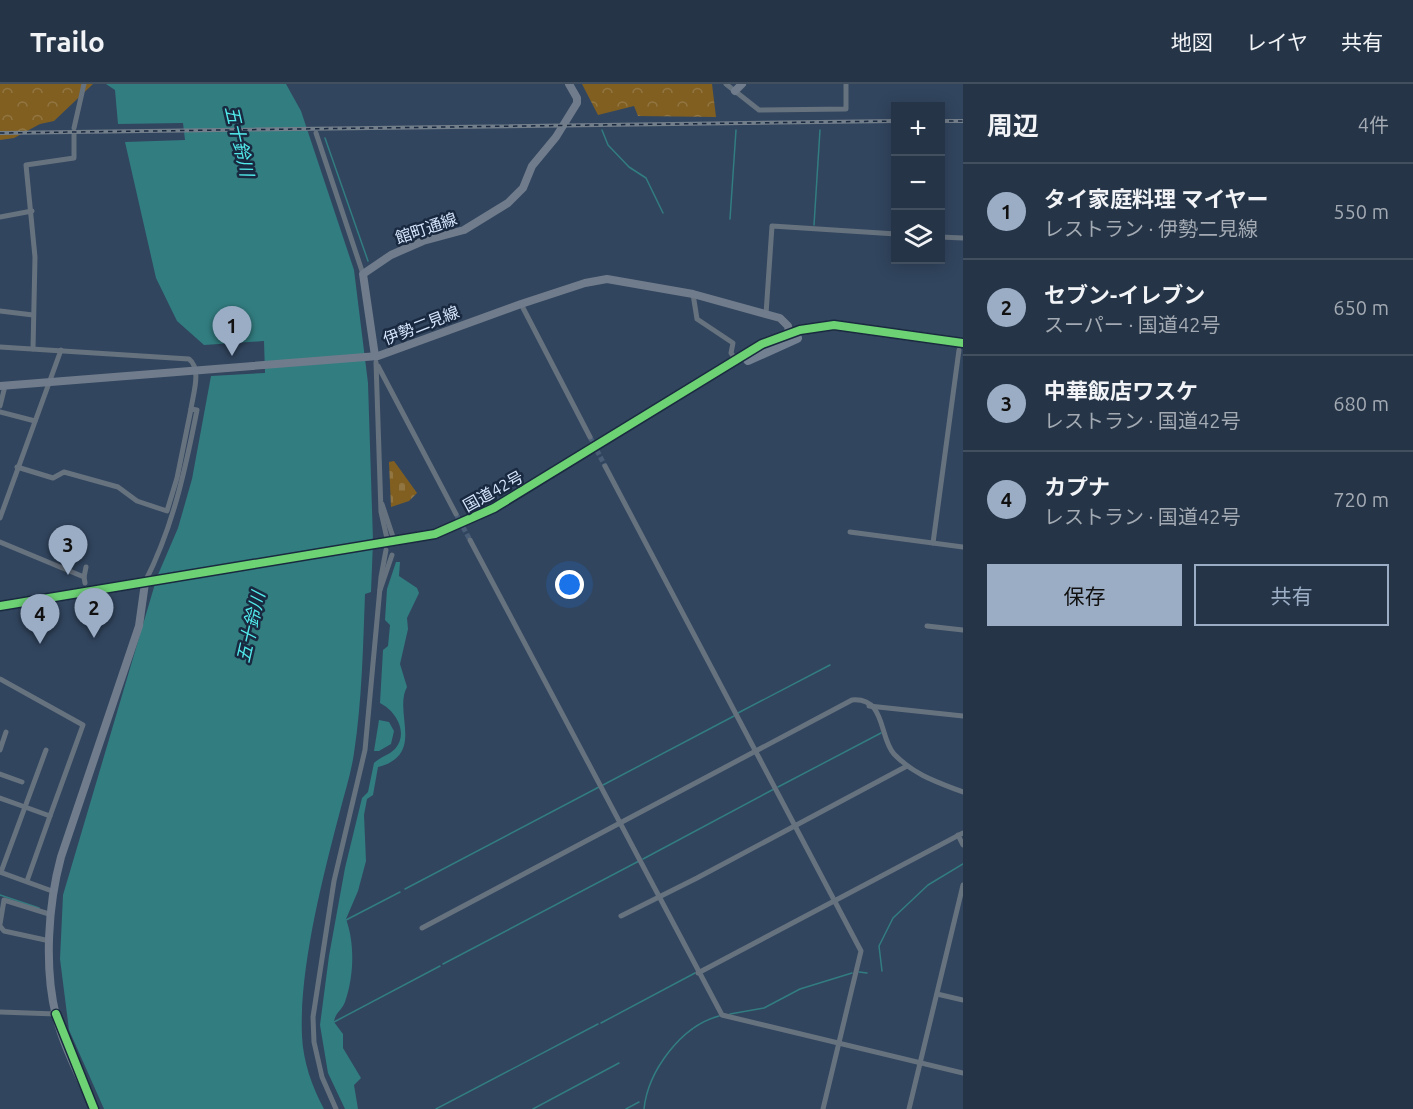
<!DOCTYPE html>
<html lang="ja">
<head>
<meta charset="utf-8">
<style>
	:root { --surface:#253446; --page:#313f51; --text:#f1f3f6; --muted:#a3aab3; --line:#424f5f; --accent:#9badc5 }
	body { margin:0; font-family:Ubuntu,"Noto Sans JP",sans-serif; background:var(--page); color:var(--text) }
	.controls { position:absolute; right:18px; top:18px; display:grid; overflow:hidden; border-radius:0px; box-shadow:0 3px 15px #0003 }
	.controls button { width:54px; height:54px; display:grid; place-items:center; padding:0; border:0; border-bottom:2px solid var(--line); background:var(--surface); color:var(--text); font:30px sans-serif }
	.you { position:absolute; left:570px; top:501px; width:21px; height:21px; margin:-15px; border:4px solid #fff; border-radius:50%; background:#1a73e8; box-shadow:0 0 0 9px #1a73e833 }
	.badge { display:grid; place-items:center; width:39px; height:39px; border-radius:50%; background:var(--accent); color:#111; font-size:20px; font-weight:700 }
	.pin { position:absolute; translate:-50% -50px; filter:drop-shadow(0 2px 3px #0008) }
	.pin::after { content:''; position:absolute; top:32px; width:21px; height:18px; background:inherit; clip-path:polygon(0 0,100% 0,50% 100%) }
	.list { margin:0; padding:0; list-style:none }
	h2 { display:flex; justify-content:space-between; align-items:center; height:78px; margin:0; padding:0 24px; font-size:26px }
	h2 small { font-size:20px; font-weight:400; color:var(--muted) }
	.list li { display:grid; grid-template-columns:39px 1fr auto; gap:18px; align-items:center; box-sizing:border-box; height:96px; padding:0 24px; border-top:2px solid var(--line) }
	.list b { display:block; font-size:22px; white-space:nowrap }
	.list p { margin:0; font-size:20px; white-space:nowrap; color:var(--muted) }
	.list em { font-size:20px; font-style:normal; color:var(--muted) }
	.actions { display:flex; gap:12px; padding:18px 24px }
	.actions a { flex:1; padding:14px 0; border:2px solid var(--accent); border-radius:0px; text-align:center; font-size:21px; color:var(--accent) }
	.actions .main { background:var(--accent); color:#111 }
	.icon { flex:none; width:33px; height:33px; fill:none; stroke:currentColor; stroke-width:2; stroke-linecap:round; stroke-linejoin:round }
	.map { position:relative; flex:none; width:963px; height:1025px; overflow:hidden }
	header { display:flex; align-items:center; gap:36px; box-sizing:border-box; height:84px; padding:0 30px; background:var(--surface); border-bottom:2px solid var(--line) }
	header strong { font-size:28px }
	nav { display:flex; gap:33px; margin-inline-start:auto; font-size:21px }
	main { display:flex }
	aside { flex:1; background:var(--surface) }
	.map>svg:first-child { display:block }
</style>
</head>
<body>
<header>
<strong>Trailo</strong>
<nav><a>地図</a><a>レイヤ</a><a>共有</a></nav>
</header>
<main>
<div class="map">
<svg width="963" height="1025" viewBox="0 0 963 1025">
	<defs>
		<pattern id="forest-crowns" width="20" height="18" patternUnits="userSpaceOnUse" patternTransform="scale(1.5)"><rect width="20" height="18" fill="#815f21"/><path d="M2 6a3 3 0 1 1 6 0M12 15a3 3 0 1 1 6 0" fill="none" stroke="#927642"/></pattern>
		<pattern id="cemetery-stones" width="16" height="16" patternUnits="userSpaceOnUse" patternTransform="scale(1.5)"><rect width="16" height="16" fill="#815f21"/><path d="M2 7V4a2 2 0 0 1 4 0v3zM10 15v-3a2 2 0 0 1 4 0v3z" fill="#927642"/></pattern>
	</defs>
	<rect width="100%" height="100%" fill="#31455e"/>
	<g fill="url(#forest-crowns)">
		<path d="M 0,0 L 93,0 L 54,37 L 40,40 L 14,54 L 0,56 Z"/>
		<path d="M 582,0 L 712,0 L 716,33 L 638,32 L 634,22 L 598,31 Z"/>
	</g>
	<path fill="url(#cemetery-stones)" d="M 394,377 L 417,409 L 409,417 L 391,423 L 389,378 Z"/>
	<g fill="#327d80">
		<path d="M 106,0 L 286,0 L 301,27 L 354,186 L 368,299 L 373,457 L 371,508 L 365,510 C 363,563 362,616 354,669 C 351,690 344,711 339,731 C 322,796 299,886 302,952 C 303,977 312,1003 324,1025 L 104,1025 L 69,946 L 60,875 L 63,811 L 157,493 L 178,444 L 192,395 L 211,292 L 265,289 L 264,257 L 204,261 L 177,237 L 156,194 L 125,58 L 185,56 L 183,39 L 118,40 L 115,6 Z"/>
		<path d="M 396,478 L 400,478 L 399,492 L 417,504 L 419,509 L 407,534 L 408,545 L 400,580 L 407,603 C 393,628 426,671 378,683 L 373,711 L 367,715 L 364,731 L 366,777 L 358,807 L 346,835 C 355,860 354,892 345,918 C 342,926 335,929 334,938 L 343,950 L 343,964 L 361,994 L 354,1001 L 358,1025 L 345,1025 L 328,989 L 320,941 L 329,872 L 345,784 L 362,714 L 368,708 L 374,679 C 380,673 389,671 395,665 C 409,649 396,627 380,619 L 383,566 L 388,562 L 390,541 L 385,536 L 387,505 Z"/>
		<path d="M 379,636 L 389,638 L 394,647 L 391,660 L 379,667 L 374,667 Z"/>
	</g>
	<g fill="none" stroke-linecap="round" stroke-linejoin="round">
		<g stroke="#327d80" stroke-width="1.5">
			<path d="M 602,46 L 608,61 L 629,83 L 646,94 L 663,129"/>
			<path d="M 325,54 L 368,177"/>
			<path d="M 730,135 L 736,46"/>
			<path d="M 814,141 L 820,46"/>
			<path d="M 738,629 L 830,581"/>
			<path d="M 603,701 L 734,632"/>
			<path d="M 778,703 L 881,649"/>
			<path d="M 643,775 L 774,705"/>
			<path d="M 405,805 L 599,703"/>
			<path d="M 0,811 L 39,824"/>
			<path d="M 346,836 L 400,808"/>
			<path d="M 443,880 L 639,777"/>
			<path d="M 882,887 L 879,862 L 893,834 L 928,801 L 963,780"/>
			<path d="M 859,888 L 867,889"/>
			<path d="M 730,930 L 764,924 L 800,905 L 852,889"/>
			<path d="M 334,938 L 440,882"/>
			<path d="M 601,939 L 695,889"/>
			<path d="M 436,1025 L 598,940"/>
			<path d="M 533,1025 L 619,979"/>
			<path d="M 626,1025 L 639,1018"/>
			<path d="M 644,1025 C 648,987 681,942 719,932"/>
		</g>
		<g stroke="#495d76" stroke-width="5" stroke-dasharray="5 2.5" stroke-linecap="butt">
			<path d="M 590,353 L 605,382"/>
			<path d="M 456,430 L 470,456"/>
		</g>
		<g stroke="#67727f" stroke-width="5">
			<path d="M 726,0 L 759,26 L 846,25 L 846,0"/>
			<path d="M 74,44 L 84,0"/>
			<path d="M 316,49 L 363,190"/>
			<path d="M 0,133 L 32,127"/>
			<path d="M 940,153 L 963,154"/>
			<path d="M 693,210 L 697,235 L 733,259 L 731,269 L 736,276"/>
			<path d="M 521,220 L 590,353"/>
			<path d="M 0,227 L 33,231"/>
			<path d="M 766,230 L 772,142 L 896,150"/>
			<path d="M 0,263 L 189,275 C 202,285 193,310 191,325 L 197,326 C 185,387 173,443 145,498"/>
			<path d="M 33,265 L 35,173 L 26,81 L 74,74 L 74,49"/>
			<path d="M 376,278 L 381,428 L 388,459"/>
			<path d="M 378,282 L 456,430"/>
			<path d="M 0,322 L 5,302"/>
			<path d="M 0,328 L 35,337"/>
			<path d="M 605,382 L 861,867 L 823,1025"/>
			<path d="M 17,383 L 53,394 L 64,388 L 118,403 L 137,417 L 167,427 L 177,394 L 191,325"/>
			<path d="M 382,420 L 393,453"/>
			<path d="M 0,434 L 61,266"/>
			<path d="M 850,448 L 963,463"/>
			<path d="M 470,456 L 722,931 L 963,989"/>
			<path d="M 0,458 L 84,493 L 85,499"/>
			<path d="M 933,459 L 959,266"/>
			<path d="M 84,493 L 86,483"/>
			<path d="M 380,506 L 392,471"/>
			<path d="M 927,542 L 963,546"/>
			<path d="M 0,595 L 83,641 L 50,732"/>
			<path d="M 869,622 L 963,632"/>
			<path d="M 0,666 L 6,648"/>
			<path d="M 0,690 L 22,698"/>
			<path d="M 0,714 L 25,723 L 1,788"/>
			<path d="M 958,751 L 963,761"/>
			<path d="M 0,788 L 52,807"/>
			<path d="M 27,797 L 50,732 L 25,723 L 46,666"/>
			<path d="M 621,832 L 697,794 L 907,682"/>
			<path d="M 0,840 L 4,816 L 49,830"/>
			<path d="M 0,842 L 4,847 L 50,857"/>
			<path d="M 422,844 L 852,616 C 886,613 879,654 894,670 C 914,691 937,698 963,708"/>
			<path d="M 698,889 L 963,749"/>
			<path d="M 937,910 L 963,916"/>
			<path d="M 0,928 L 56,930"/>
			<path d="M 336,1025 L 322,993 L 314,958 L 313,933 L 334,797 L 365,666 L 381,493 L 386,466"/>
			<path d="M 909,1025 L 963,801"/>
		</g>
		<g stroke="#707c8c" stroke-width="8">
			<path d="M 735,7 L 742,0"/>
			<path d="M 375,272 L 363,190 L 391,171 L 423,157 L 464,146 L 508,119 L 523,104 L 532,82 L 556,53 L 577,19 L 577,14 L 569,0"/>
			<path d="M 0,302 L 378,272 L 521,220 L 585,199 L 607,195 L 693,210 L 780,234 L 788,242 L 790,255"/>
			<path d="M 94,1025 C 81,995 64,964 56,932 C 44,883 48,821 61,773 L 139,542 L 145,499"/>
		</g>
		<g stroke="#728092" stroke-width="10">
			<path d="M 748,276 L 797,254"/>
			<path d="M 0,522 L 435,450 L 494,424 L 762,260 L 800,246 L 834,241 L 963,259"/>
		</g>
		<defs>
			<g id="rail">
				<path d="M 940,37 L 963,37"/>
				<path d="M 0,49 L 896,37"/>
			</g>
		</defs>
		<use href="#rail" stroke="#737e8b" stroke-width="4"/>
		<use href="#rail" stroke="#19293f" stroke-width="1.5" stroke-dasharray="4.5" stroke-linecap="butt"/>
		<defs>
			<g id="cycleway">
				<path d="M 0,522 L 435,450 L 494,424 L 762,260 L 800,246 L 834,241 L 963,259"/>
				<path d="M 56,930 L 94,1025"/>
			</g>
		</defs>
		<use href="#cycleway" stroke="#19293f" stroke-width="11"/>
		<use href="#cycleway" stroke="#6cd273" stroke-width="8"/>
	</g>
	<g text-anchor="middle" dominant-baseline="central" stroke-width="5" stroke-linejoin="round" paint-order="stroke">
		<g font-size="16" fill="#d4e5fc" stroke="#19293f">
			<text transform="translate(426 144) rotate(-19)">館町通線</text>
			<text transform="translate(421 241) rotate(-21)">伊勢二見線</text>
			<text transform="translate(493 407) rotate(-29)">国道42号</text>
		</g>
		<g font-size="18" font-style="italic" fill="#52ebec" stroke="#19293f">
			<text transform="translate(240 57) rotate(77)">五十鈴川</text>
			<text transform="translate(250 543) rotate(-77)">五十鈴川</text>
		</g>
	</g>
</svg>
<div class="controls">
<button>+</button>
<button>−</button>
<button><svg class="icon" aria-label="layers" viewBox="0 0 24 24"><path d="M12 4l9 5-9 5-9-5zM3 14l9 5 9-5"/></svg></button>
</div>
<div class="you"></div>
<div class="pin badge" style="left:232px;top:272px">1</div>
<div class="pin badge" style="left:94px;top:554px">2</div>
<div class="pin badge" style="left:68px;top:491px">3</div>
<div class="pin badge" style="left:40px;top:560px">4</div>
</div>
<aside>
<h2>周辺<small>4件</small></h2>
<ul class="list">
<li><span class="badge">1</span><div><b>タイ家庭料理 マイヤー</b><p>レストラン · 伊勢二見線</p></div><em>550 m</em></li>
<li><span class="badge">2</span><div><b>セブン-イレブン</b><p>スーパー · 国道42号</p></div><em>650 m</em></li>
<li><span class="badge">3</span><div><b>中華飯店ワスケ</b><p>レストラン · 国道42号</p></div><em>680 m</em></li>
<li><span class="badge">4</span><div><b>カプナ</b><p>レストラン · 国道42号</p></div><em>720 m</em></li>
</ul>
<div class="actions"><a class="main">保存</a><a>共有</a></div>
</aside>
</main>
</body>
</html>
